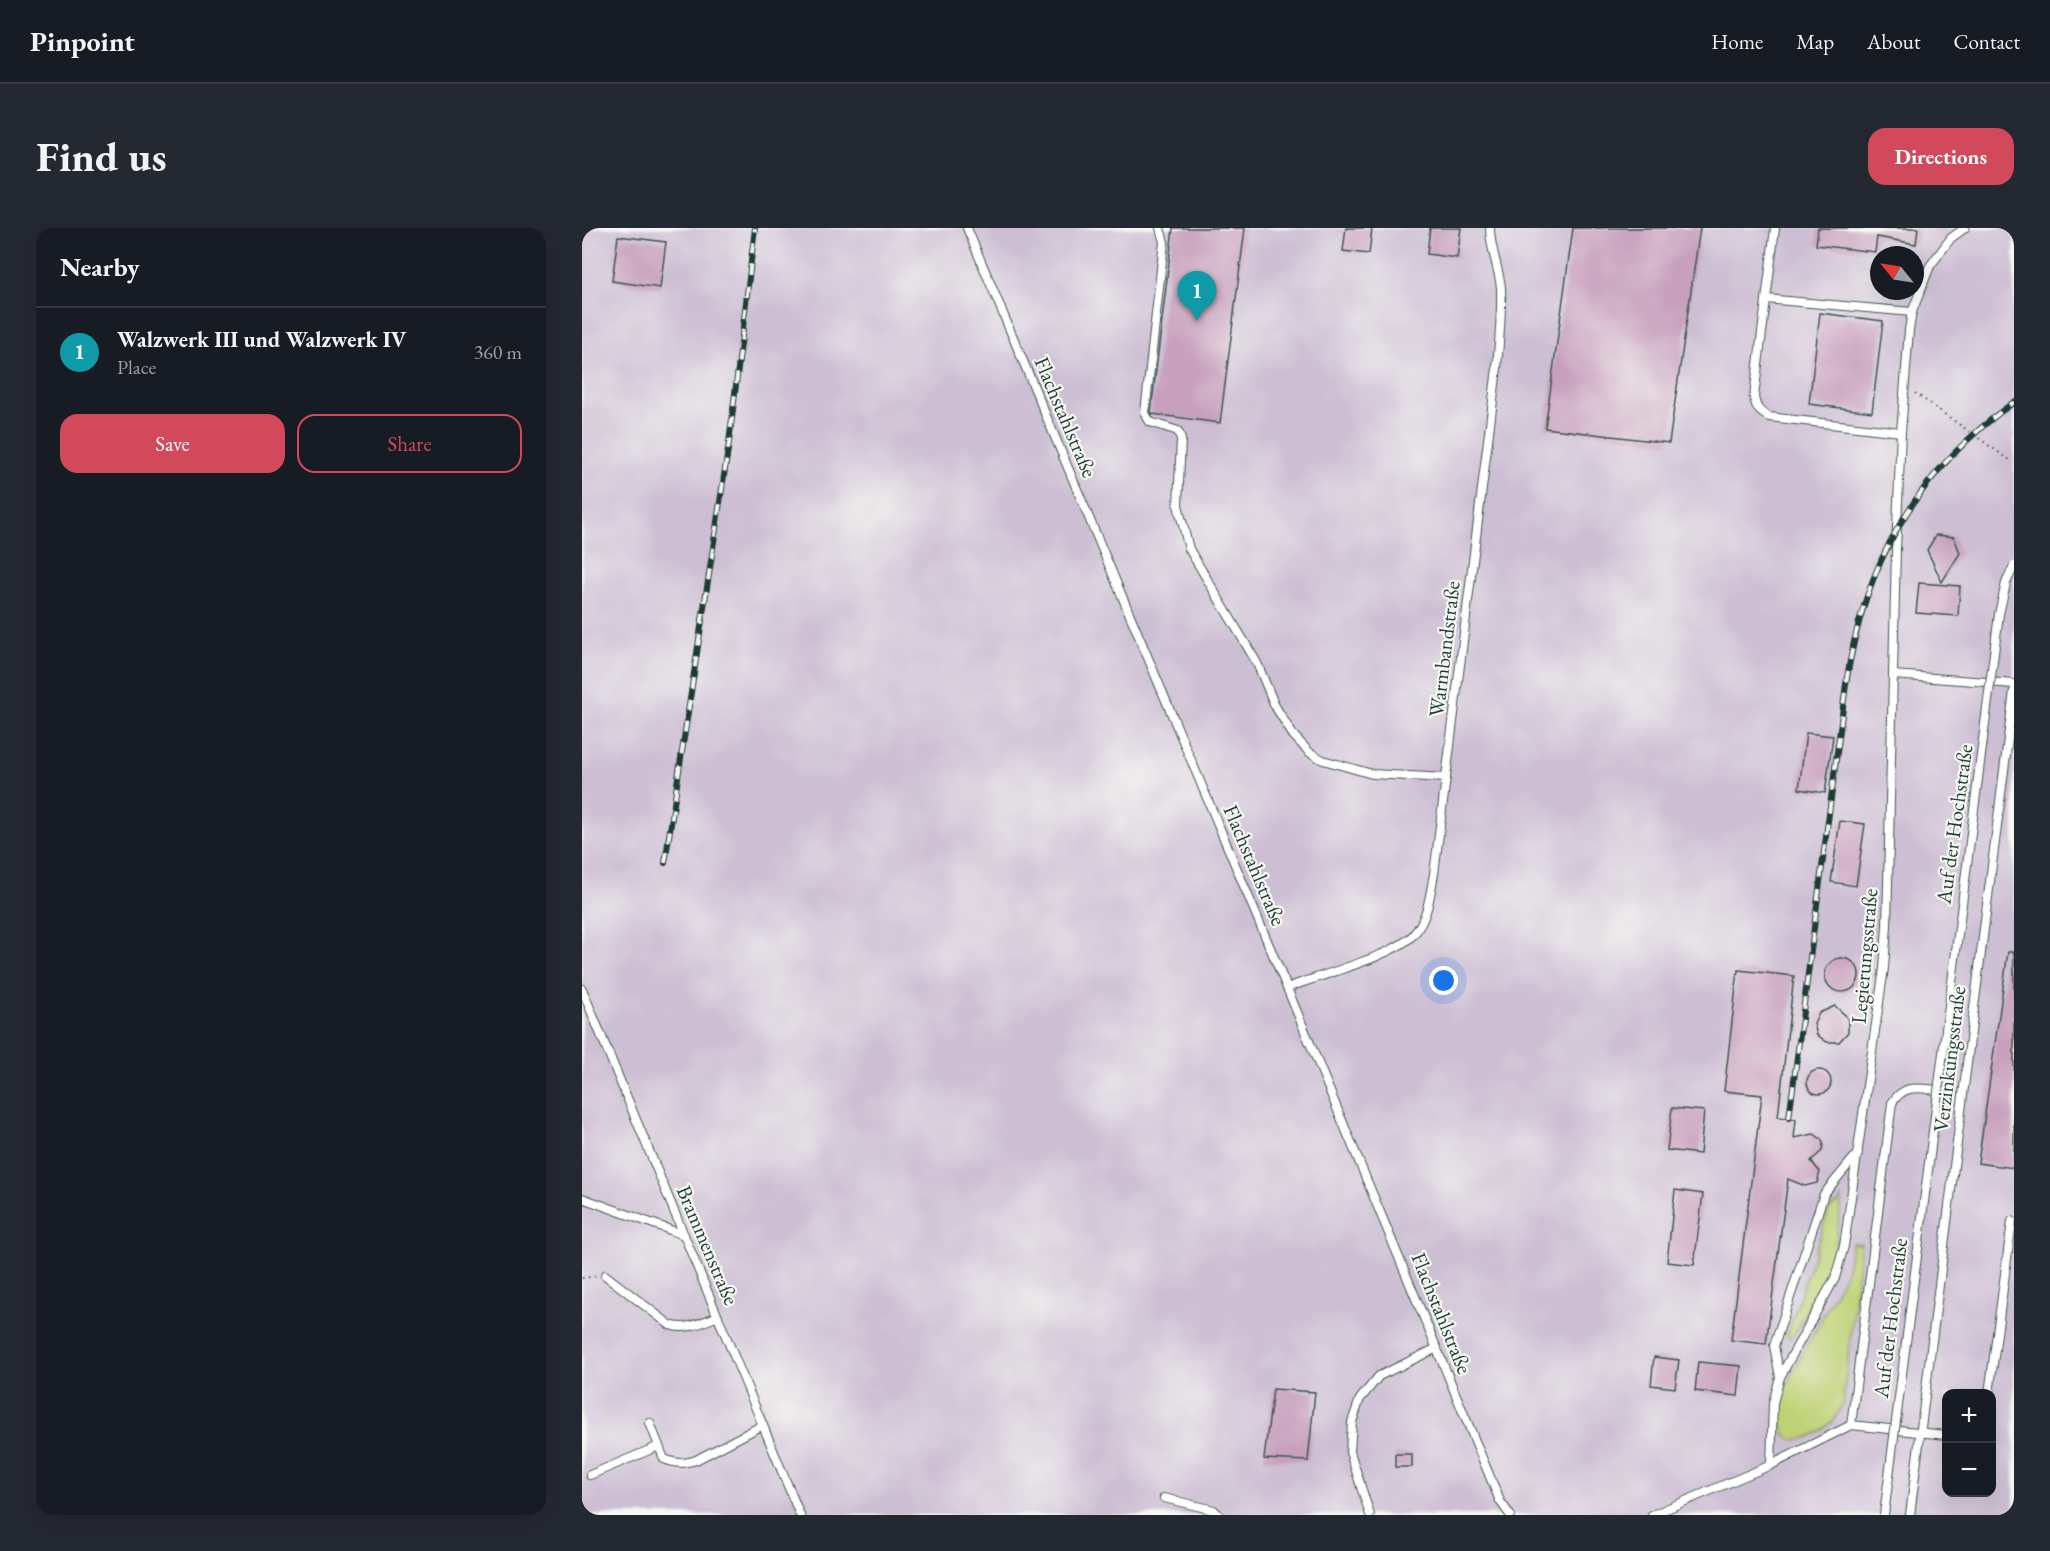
<!DOCTYPE html>
<html lang="en">
<head>
<meta charset="utf-8">
<style>
	:root { --surface:#171b24; --page:#242831; --text:#f1f3f6; --muted:#9ea1a6; --line:#363941; --accent:#d1495b }
	body { margin:0; font-family:"EB Garamond",serif; background:var(--page); color:var(--text) }
	.controls { position:absolute; right:18px; bottom:18px; display:grid; overflow:hidden; border-radius:12px; box-shadow:0 6px 24px #0002 }
	.controls button { width:54px; height:54px; display:grid; place-items:center; padding:0; border:0; border-bottom:2px solid var(--line); background:var(--surface); color:var(--text); font:30px sans-serif }
	.compass { position:absolute; left:1288px; top:18px; width:54px; height:54px; border-radius:50%; background:var(--surface); box-shadow:0 6px 24px #0002; rotate:300deg }
	.you { position:absolute; left:862px; top:753px; width:21px; height:21px; margin:-15px; border:4px solid #fff; border-radius:50%; background:#1a73e8; box-shadow:0 0 0 9px #1a73e833 }
	.badge { display:grid; place-items:center; width:39px; height:39px; border-radius:50%; background:var(--accent); color:#fff; font-size:20px; font-weight:700 }
	.pin { position:absolute; translate:-50% -50px; filter:drop-shadow(0 2px 3px #0008) }
	.pin::after { content:''; position:absolute; top:32px; width:21px; height:18px; background:inherit; clip-path:polygon(0 0,100% 0,50% 100%) }
	.list { margin:0; padding:0; list-style:none }
	h2 { display:flex; justify-content:space-between; align-items:center; height:78px; margin:0; padding:0 24px; font-size:26px }
	h2 small { font-size:20px; font-weight:400; color:var(--muted) }
	.list li { display:grid; grid-template-columns:39px 1fr auto; gap:18px; align-items:center; box-sizing:border-box; height:90px; padding:0 24px; border-top:2px solid var(--line) }
	.list b { display:block; font-size:22px; white-space:nowrap }
	.list p { margin:0; font-size:20px; white-space:nowrap; color:var(--muted) }
	.list em { font-size:20px; font-style:normal; color:var(--muted) }
	.actions { display:flex; gap:12px; padding:18px 24px }
	.actions a { flex:1; padding:14px 0; border:2px solid var(--accent); border-radius:18px; text-align:center; font-size:21px; color:var(--accent) }
	.actions .main { background:var(--accent); color:#fff }
	.map { position:relative; flex:none; width:1432px; height:1287px; overflow:hidden; border-radius:18px }
	header { display:flex; align-items:center; gap:36px; box-sizing:border-box; height:84px; padding:0 30px; background:var(--surface); border-bottom:2px solid var(--line) }
	header strong { font-size:28px }
	nav { display:flex; gap:33px; margin-inline-start:auto; font-size:21px }
	.intro { display:flex; align-items:center; justify-content:space-between; box-sizing:border-box; height:144px; padding:0 36px }
	h1 { margin:0; font-size:42px }
	.button { padding:15px 27px; border-radius:18px; background:var(--accent); color:#fff; font-size:21px; font-weight:700 }
	main { display:flex; gap:36px; padding:0 36px }
	aside { flex:1; background:var(--surface); border-radius:18px; box-shadow:0 6px 24px #0002 }
	.map>svg:first-child { display:block }
</style>
</head>
<body>
<header>
<strong>Pinpoint</strong>
<nav><a>Home</a><a>Map</a><a>About</a><a>Contact</a></nav>
</header>
<div class="intro"><h1>Find us</h1><a class="button">Directions</a></div>
<main>
<aside>
<h2>Nearby<small></small></h2>
<ul class="list">
<li><span class="badge" style="background:#0f9aa8">1</span><div><b>Walzwerk III und Walzwerk IV</b><p>Place</p></div><em>360 m</em></li>
</ul>
<div class="actions"><a class="main">Save</a><a>Share</a></div>
</aside>
<div class="map">
<svg width="1432" height="1287" viewBox="0 0 1432 1287">
	<rect width="100%" height="100%" fill="#f6f6f2"/>
	<filter id="ink" filterUnits="userSpaceOnUse"><feTurbulence type="fractalNoise" baseFrequency=".0167" numOctaves="2"/><feDisplacementMap in="SourceGraphic" scale="12" xChannelSelector="R" yChannelSelector="G"/><feConvolveMatrix kernelMatrix="1 2 1 2 8 2 1 2 1" color-interpolation-filters="sRGB"/></filter>
	<filter id="wash" filterUnits="userSpaceOnUse"><feTurbulence type="fractalNoise" baseFrequency=".008" numOctaves="4" result="noise"/><feDisplacementMap in="SourceGraphic" scale="24" xChannelSelector="R" yChannelSelector="G"/><feGaussianBlur stdDeviation="1.35" result="paint"/><feColorMatrix in="noise" values="0 0 0 0 0 0 0 0 0 0 0 0 0 0 0 0 0 1.4 0 .05"/><feComposite in="paint" operator="in"/></filter>
	<g filter="url(#wash)">
		<rect width="100%" height="100%" fill="#ede7ce"/>
		<path fill="#ccbed3" fill-rule="evenodd" d="M 0,0 L 1432,0 L 1432,1287 L 0,1287 ZM 1297,27 L 1333,27 L 1333,63 L 1297,63 ZM 1364,1166 L 1410,1166 L 1410,1264 L 1364,1264 Z"/>
		<g fill="#bfd174" stroke="#6f8754" stroke-width="1.5">
			<path d="M 1260,968 L 1251,1034 L 1247,1045 L 1209,1111 L 1205,1108 L 1247,981 L 1257,974 Z"/>
			<path d="M 1270,1015 L 1279,1016 L 1261,1173 C 1259,1180 1257,1185 1253,1190 C 1241,1205 1204,1227 1199,1195 C 1196,1181 1202,1166 1206,1154 L 1260,1052 L 1265,1041 Z"/>
		</g>
		<g id="blocks">
			<g fill="#c8a0be">
				<path d="M 591,0 L 663,0 L 638,195 L 570,186 L 569,184 Z"/>
				<path d="M 764,0 L 790,0 L 787,26 L 761,23 Z"/>
				<path d="M 848,0 L 879,0 L 875,30 L 845,26 Z"/>
				<path d="M 991,0 L 1118,0 L 1087,215 L 963,200 Z"/>
				<path d="M 1236,0 L 1336,0 L 1334,16 L 1295,9 L 1293,24 L 1234,17 Z"/>
				<path d="M 36,8 L 84,14 L 78,60 L 30,53 Z"/>
				<path d="M 1238,85 L 1301,93 L 1290,184 L 1227,176 Z"/>
				<path d="M 1354,307 L 1372,309 L 1378,325 L 1360,354 L 1345,322 Z"/>
				<path d="M 1337,355 L 1378,358 L 1376,388 L 1334,385 Z"/>
				<path d="M 1224,505 L 1251,508 L 1243,565 L 1217,561 Z"/>
				<path d="M 1258,593 L 1283,596 L 1274,658 L 1249,654 Z"/>
				<path d="M 1426,724 L 1432,724 L 1432,940 L 1396,935 Z"/>
				<circle cx="1260" cy="747" r="17"/>
				<path d="M 1156,742 L 1212,748 L 1196,889 L 1214,891 L 1212,910 L 1232,906 L 1239,911 L 1241,915 L 1240,923 L 1229,933 L 1238,944 L 1235,955 L 1223,958 L 1206,951 L 1184,1116 L 1149,1112 L 1180,867 L 1142,863 Z"/>
				<path d="M 1253,778 L 1263,787 L 1266,792 L 1266,804 L 1257,814 L 1245,814 L 1235,807 L 1232,796 L 1237,785 Z"/>
				<circle cx="1237" cy="854" r="12"/>
				<path d="M 1090,880 L 1122,883 L 1118,926 L 1085,922 Z"/>
				<path d="M 1093,962 L 1121,966 L 1112,1037 L 1085,1034 Z"/>
				<path d="M 1072,1129 L 1097,1132 L 1093,1160 L 1069,1157 Z"/>
				<path d="M 1116,1134 L 1159,1138 L 1156,1168 L 1113,1163 Z"/>
				<path d="M 691,1161 L 733,1164 L 726,1233 L 682,1231 Z"/>
				<rect x="813" y="1226" width="17" height="13"/>
			</g>
		</g>
	</g>
	<g filter="url(#ink)">
		<use href="#blocks" fill-opacity="0" stroke="#3e564b" stroke-width="1.5"/>
		<g fill="none" stroke-linecap="round" stroke-linejoin="round">
			<defs>
				<g id="lane">
					<path d="M 385,0 L 705,760 L 918,1273 L 928,1287"/>
					<path d="M 578,0 L 582,14 L 563,185 L 568,194 L 596,203 L 599,211 L 596,277 L 607,321 L 675,435 L 693,478 L 711,507 L 727,524 L 741,532 L 790,546 L 864,550"/>
					<path d="M 1193,0 L 1172,169 C 1174,180 1177,184 1187,189 L 1319,204"/>
					<path d="M 1184,71 L 1330,84"/>
					<path d="M 1311,447 L 1432,456"/>
					<path d="M 705,760 C 735,748 813,728 832,706 C 846,690 848,666 852,646 L 915,140 C 917,113 920,87 919,60 C 917,40 908,21 908,0"/>
					<path d="M 0,761 L 218,1287"/>
					<path d="M 0,970 L 102,1007"/>
					<path d="M 23,1047 L 88,1097 C 104,1103 121,1094 136,1088"/>
					<path d="M 1198,1149 L 1192,1118 L 1242,966 L 1276,925"/>
					<path d="M 1407,1166 L 1430,993"/>
					<path d="M 68,1195 L 82,1231 C 95,1236 102,1236 114,1232 L 181,1197"/>
					<path d="M 1269,1197 L 1310,875 C 1322,856 1335,860 1355,862"/>
					<path d="M 1189,1237 L 1191,1175 L 1198,1149 L 1253,1050 L 1262,1018 L 1302,740 L 1305,698 L 1314,322 L 1319,204 L 1327,102 L 1330,84 L 1348,38 L 1369,10 L 1383,0"/>
					<path d="M 8,1247 L 77,1218"/>
					<path d="M 582,1270 L 632,1282 L 637,1287"/>
					<path d="M 788,1287 L 768,1224 L 770,1194 L 778,1171 L 797,1148 L 855,1120"/>
					<path d="M 1070,1287 L 1189,1237 L 1269,1197 L 1364,1207"/>
					<path d="M 1328,1287 L 1432,463"/>
				</g>
			</defs>
			<use href="#lane" stroke="#3e564b" stroke-width="10"/>
			<g stroke="#3e564b" stroke-width="2" stroke-dasharray="1.5 4.5" stroke-linecap="butt">
				<path d="M 1333,165 L 1426,231 L 1432,232"/>
				<path d="M 0,1050 L 14,1048"/>
			</g>
			<use href="#lane" stroke="#fff" stroke-width="8"/>
			<defs>
				<g id="rail">
					<path d="M 83,635 L 147,215 L 173,0"/>
					<path d="M 1207,890 L 1264,456 C 1282,336 1333,245 1432,174"/>
				</g>
			</defs>
			<use href="#rail" stroke="#1f3d34" stroke-width="6"/>
			<use href="#rail" stroke="#f6f6f2" stroke-width="4" stroke-dasharray="11" stroke-linecap="butt"/>
			<defs>
				<path id="lane-bridge" d="M 1302,1287 L 1417,386 L 1424,355 L 1432,338"/>
			</defs>
			<use href="#lane-bridge" stroke="#3e564b" stroke-width="10" stroke-linecap="butt"/>
			<use href="#lane-bridge" stroke="#fff" stroke-width="8"/>
		</g>
	</g>
	<g text-anchor="middle" dominant-baseline="central" stroke-width="4.5" stroke-linejoin="round" paint-order="stroke">
		<g font-size="21" fill="#1f3d34" stroke="#f6f6f2">
			<text transform="translate(484 189) rotate(67)">Flachstahlstraße</text>
			<text transform="translate(862 421) rotate(-83)">Warmbandstraße</text>
			<text transform="translate(1372 596) rotate(-82)">Auf der Hochstraße</text>
			<text transform="translate(673 637) rotate(67)">Flachstahlstraße</text>
			<text transform="translate(1282 728) rotate(-85)">Legierungsstraße</text>
			<text transform="translate(1367 831) rotate(-83)">Verzinkungsstraße</text>
			<text transform="translate(126 1017) rotate(67)">Brammenstraße</text>
			<text transform="translate(860 1085) rotate(68)">Flachstahlstraße</text>
			<text transform="translate(1308 1090) rotate(-83)">Auf der Hochstraße</text>
		</g>
	</g>
</svg>
<div class="controls">
<button>+</button>
<button>−</button>
</div>
<svg class="compass" viewBox="-18 -18 36 36"><path d="M0-13l5 13h-10z" fill="#e53935"/><path d="M0 13l5-13h-10z" fill="#9ea1a6"/></svg>
<div class="you"></div>
<div class="pin badge" style="left:615px;top:93px;background:#0f9aa8">1</div>
</div>
</main>
</body>
</html>
